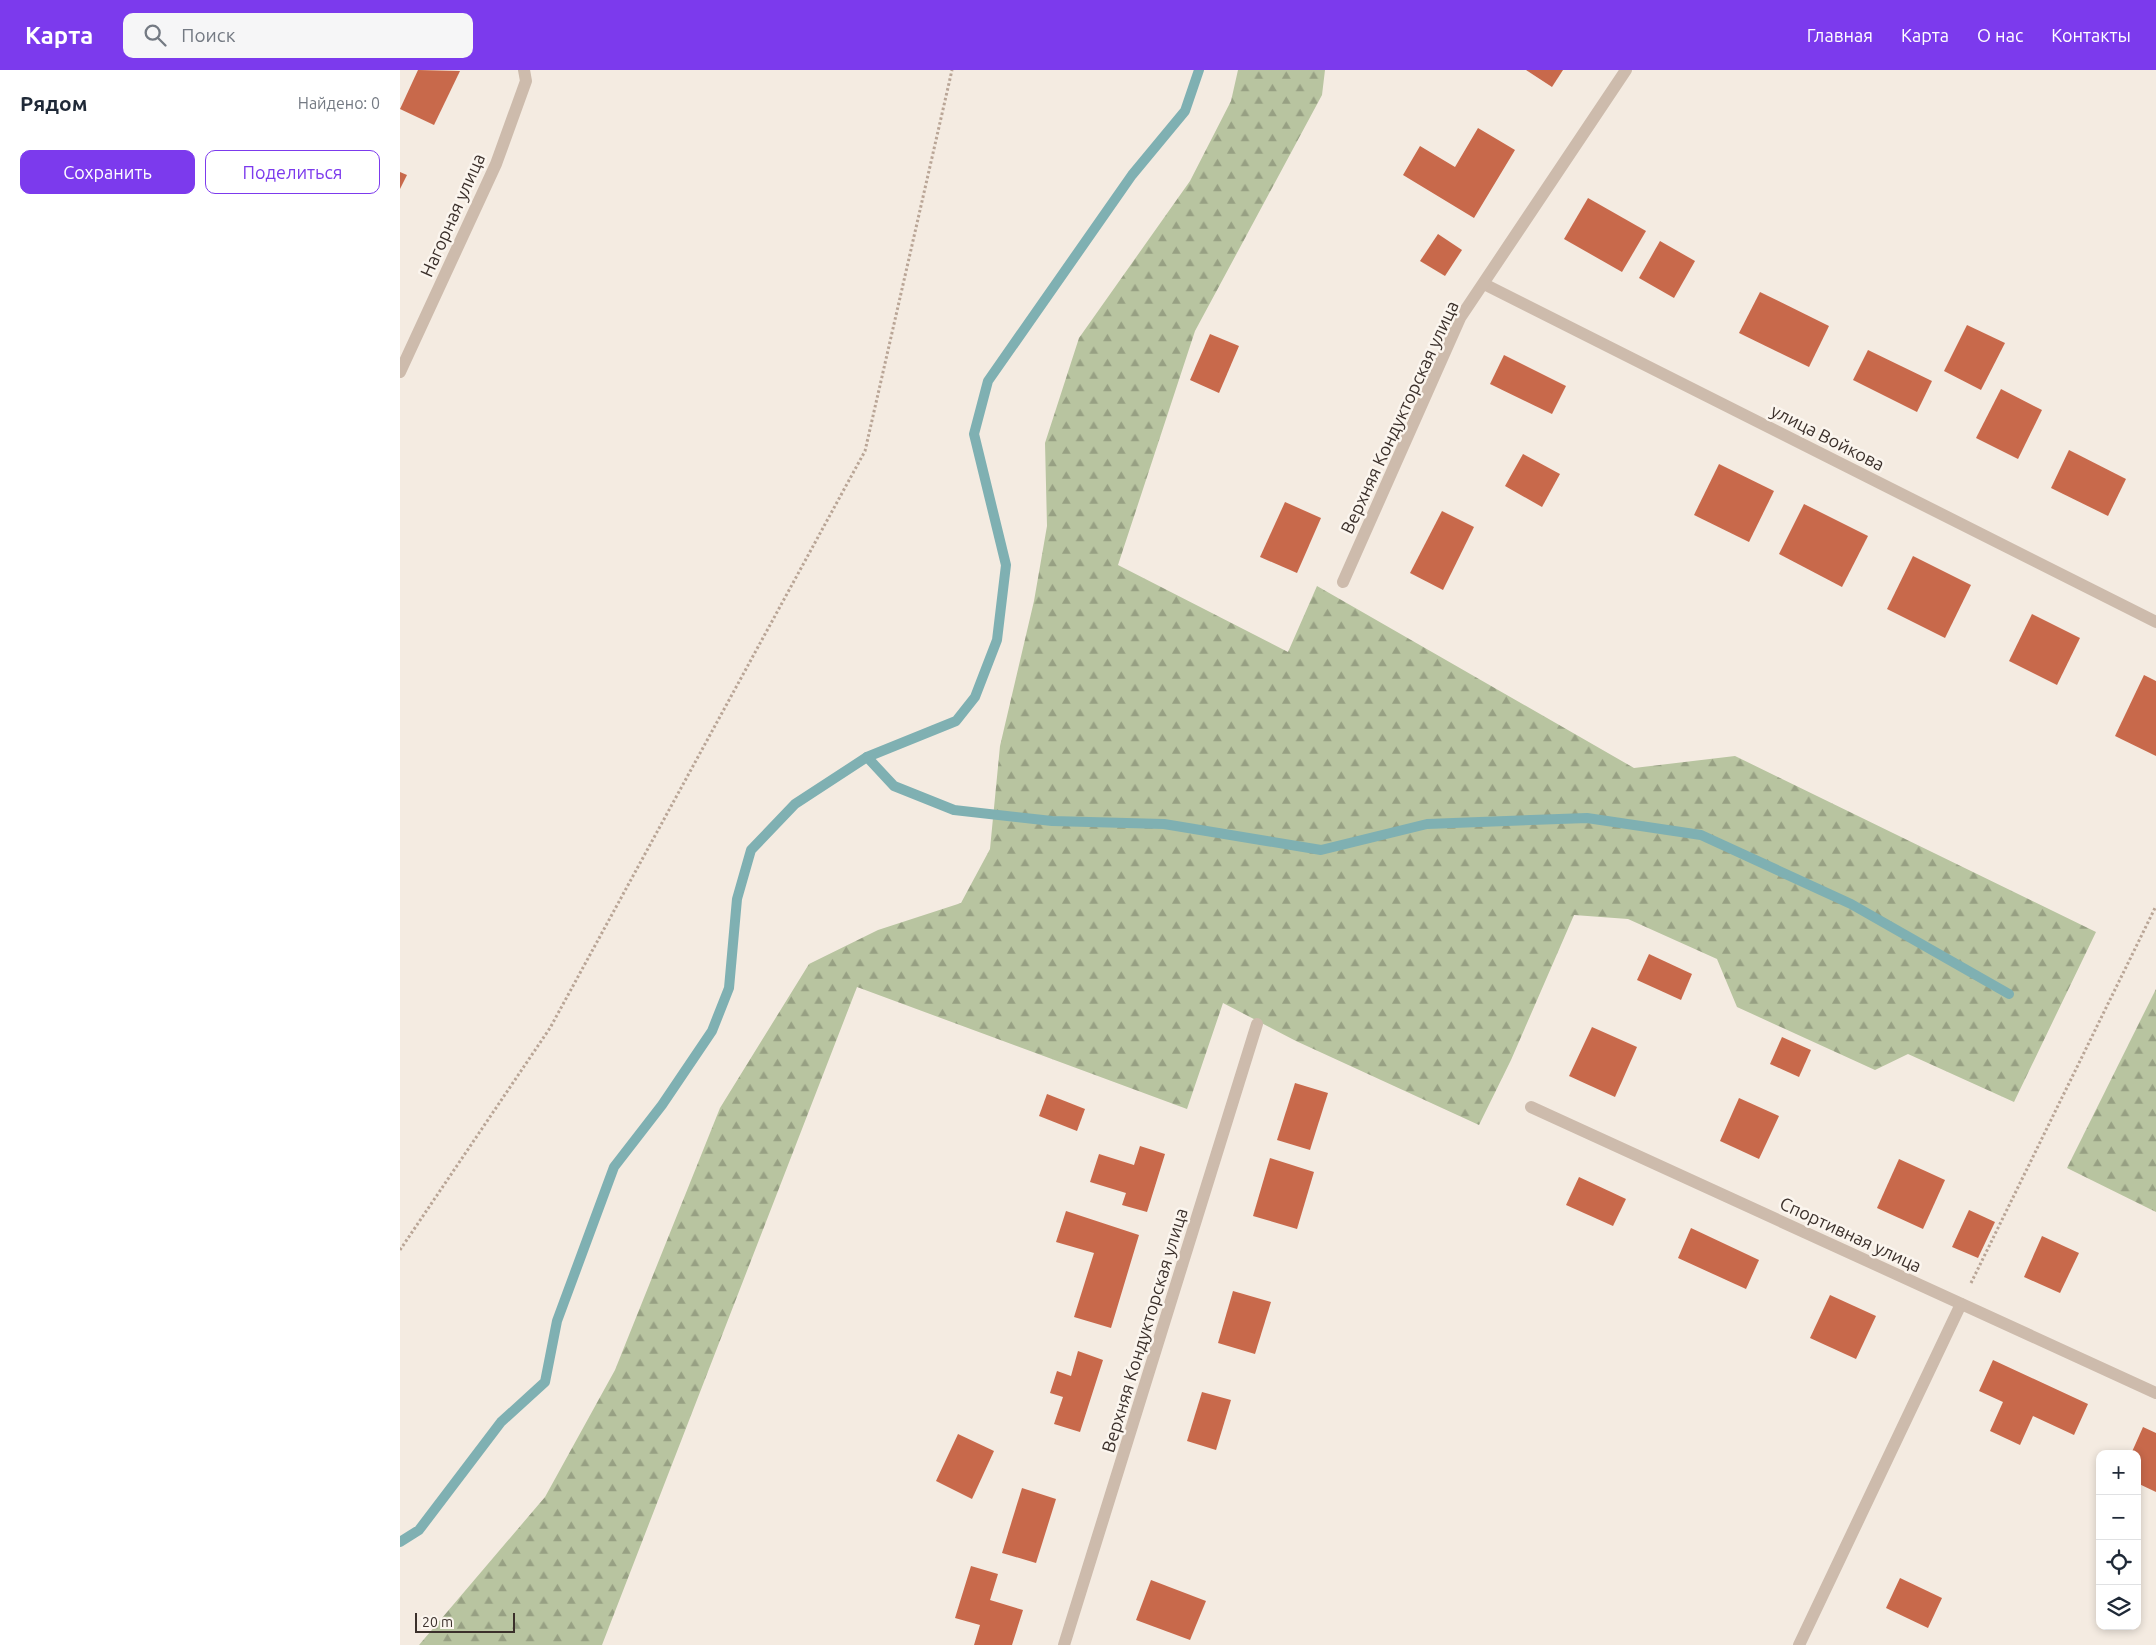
<!DOCTYPE html>
<html lang="ru">
<head>
<meta charset="utf-8">
<style>
	:root { --surface:#fff; --page:#f6f6f7; --text:#1f2937; --muted:#747a83; --line:#e0e1e3; --accent:#7c3aed }
	body { margin:0; font-family:Ubuntu,sans-serif; background:var(--page); color:var(--text) }
	.controls { position:absolute; right:15px; bottom:15px; display:grid; overflow:hidden; border-radius:10px; box-shadow:0 2px 8px #0003 }
	.controls button { width:45px; height:45px; display:grid; place-items:center; padding:0; border:0; border-bottom:1px solid var(--line); background:var(--surface); color:var(--text); font:25px sans-serif }
	.scale { position:absolute; left:15px; bottom:12px; width:100px; box-sizing:border-box; padding-left:5px; border:2px solid #3b302b; border-top:0; font-size:14px; line-height:18px; white-space:nowrap; color:#3b302b; -webkit-text-stroke:4px #fbf5ee; paint-order:stroke }
	.list { margin:0; padding:0; list-style:none }
	h2 { display:flex; justify-content:space-between; align-items:center; height:65px; margin:0; padding:0 20px; font-size:21px }
	h2 small { font-size:16px; font-weight:400; color:var(--muted) }
	.actions { display:flex; gap:10px; padding:15px 20px }
	.actions a { flex:1; padding:11px 0; border:1px solid var(--accent); border-radius:10px; text-align:center; font-size:18px; color:var(--accent) }
	.actions .main { background:var(--accent); color:#fff }
	.icon { flex:none; width:28px; height:28px; fill:none; stroke:currentColor; stroke-width:2; stroke-linecap:round; stroke-linejoin:round }
	.map { position:relative; flex:none; width:1756px; height:1575px; overflow:hidden }
	header { display:flex; align-items:center; gap:30px; box-sizing:border-box; height:70px; padding:0 25px; background:var(--accent); color:#fff }
	header strong { font-size:24px }
	nav { display:flex; gap:28px; margin-inline-start:auto; font-size:18px }
	.search { width:350px; height:45px; background:var(--page); display:flex; align-items:center; gap:12px; box-sizing:border-box; padding:0 18px; border-radius:10px; color:var(--muted); font-size:19px }
	main { display:flex }
	aside { flex:1; background:var(--surface) }
	.map>svg:first-child { display:block }
</style>
</head>
<body>
<header>
<strong>Карта</strong>
<div class="search"><svg class="icon" aria-label="search" viewBox="0 0 24 24"><circle cx="10" cy="10" r="6"/><path d="M15 15l6 6"/></svg>Поиск</div>
<nav><a>Главная</a><a>Карта</a><a>О нас</a><a>Контакты</a></nav>
</header>
<main>
<aside>
<h2>Рядом<small>Найдено: 0</small></h2>
<ul class="list">
</ul>
<div class="actions"><a class="main">Сохранить</a><a>Поделиться</a></div>
</aside>
<div class="map">
<svg width="1756" height="1575" viewBox="0 0 1756 1575">
	<defs>
		<pattern id="forest-firs" width="22" height="20" patternUnits="userSpaceOnUse" patternTransform="scale(1.25)"><rect width="22" height="20" fill="#b8c4a0"/><path d="M5 1l3.5 6h-7zM16 11l3.5 6h-7z" fill="#97a083"/></pattern>
	</defs>
	<rect width="100%" height="100%" fill="#f4ebe1"/>
	<g fill="url(#forest-firs)">
		<path d="M 838,0 L 925,0 L 922,25 L 795,261 L 718,495 L 888,582 L 917,516 L 1234,698 L 1335,686 L 1696,862 L 1614,1032 L 1508,984 L 1475,1000 L 1337,937 L 1317,889 L 1228,849 L 1174,845 L 1111,990 L 1079,1055 L 896,971 L 823,933 L 787,1039 L 457,917 L 202,1575 L 19,1575 L 145,1427 L 215,1300 L 320,1038 L 409,894 L 478,860 L 561,833 L 590,779 L 600,676 L 634,531 L 647,456 L 645,373 L 679,268 L 790,111 L 831,31 Z"/>
		<path d="M 1756,919 L 1756,1142 L 1667,1098 Z"/>
	</g>
	<g fill="none" stroke-linecap="round" stroke-linejoin="round">
		<g stroke="#7fb0b2" stroke-width="10">
			<path d="M 467,687 L 494,716 L 554,740 L 652,751 L 764,754 L 921,780 L 1027,754 L 1187,748 L 1301,765 L 1451,834 L 1609,924"/>
			<path d="M 0,1472 L 19,1460 L 101,1352 L 145,1312 L 157,1251 L 214,1097 L 262,1035 L 312,961 L 329,918 L 337,829 L 351,780 L 395,734 L 467,687 L 556,651 L 575,627 L 597,570 L 606,495 L 574,364 L 588,311 L 732,105 L 785,41 L 799,0"/>
		</g>
	</g>
	<g fill="#c8694b">
		<path d="M 18,0 L 60,1 L 34,55 L 0,39 Z"/>
		<path d="M 1126,0 L 1163,0 L 1152,17 Z"/>
		<path d="M 1078,58 L 1115,80 L 1074,148 L 1003,105 L 1020,76 L 1055,97 Z"/>
		<path d="M 0,102 L 7,105 L 0,119 Z"/>
		<path d="M 1188,128 L 1246,161 L 1222,202 L 1164,169 Z"/>
		<path d="M 1038,164 L 1062,180 L 1045,206 L 1020,191 Z"/>
		<path d="M 1260,171 L 1295,191 L 1274,228 L 1239,208 Z"/>
		<path d="M 1360,222 L 1429,256 L 1409,297 L 1339,263 Z"/>
		<path d="M 1567,255 L 1605,273 L 1581,320 L 1544,301 Z"/>
		<path d="M 810,264 L 839,276 L 819,323 L 790,310 Z"/>
		<path d="M 1468,280 L 1532,311 L 1517,342 L 1453,310 Z"/>
		<path d="M 1104,285 L 1166,316 L 1152,344 L 1090,314 Z"/>
		<path d="M 1601,319 L 1642,340 L 1618,389 L 1576,368 Z"/>
		<path d="M 1669,380 L 1726,409 L 1708,446 L 1651,418 Z"/>
		<path d="M 1123,384 L 1160,404 L 1142,437 L 1105,416 Z"/>
		<path d="M 1319,394 L 1374,421 L 1349,472 L 1294,445 Z"/>
		<path d="M 885,432 L 921,448 L 897,503 L 860,487 Z"/>
		<path d="M 1404,434 L 1468,466 L 1442,517 L 1379,484 Z"/>
		<path d="M 1042,441 L 1074,457 L 1043,520 L 1010,503 Z"/>
		<path d="M 1513,486 L 1571,515 L 1545,568 L 1487,539 Z"/>
		<path d="M 1632,544 L 1680,568 L 1657,615 L 1609,591 Z"/>
		<path d="M 1744,605 L 1756,611 L 1756,686 L 1715,666 Z"/>
		<path d="M 1249,884 L 1292,904 L 1281,930 L 1237,910 Z"/>
		<path d="M 1192,957 L 1237,977 L 1215,1027 L 1169,1006 Z"/>
		<path d="M 1382,967 L 1411,980 L 1399,1007 L 1370,994 Z"/>
		<path d="M 895,1013 L 928,1023 L 910,1080 L 877,1070 Z"/>
		<path d="M 647,1024 L 685,1039 L 677,1061 L 639,1046 Z"/>
		<path d="M 1339,1028 L 1379,1046 L 1359,1089 L 1320,1071 Z"/>
		<path d="M 740,1076 L 765,1084 L 747,1142 L 722,1135 L 726,1123 L 690,1112 L 699,1084 L 734,1095 Z"/>
		<path d="M 870,1088 L 914,1102 L 897,1159 L 853,1146 Z"/>
		<path d="M 1499,1089 L 1545,1110 L 1523,1159 L 1477,1138 Z"/>
		<path d="M 1179,1107 L 1226,1129 L 1213,1156 L 1166,1135 Z"/>
		<path d="M 1569,1140 L 1595,1152 L 1578,1188 L 1552,1177 Z"/>
		<path d="M 666,1141 L 739,1165 L 711,1258 L 674,1247 L 694,1183 L 656,1172 Z"/>
		<path d="M 1291,1158 L 1359,1190 L 1346,1219 L 1278,1188 Z"/>
		<path d="M 1642,1166 L 1679,1183 L 1660,1223 L 1624,1207 Z"/>
		<path d="M 833,1221 L 871,1232 L 855,1284 L 818,1273 Z"/>
		<path d="M 1430,1225 L 1476,1246 L 1456,1289 L 1410,1268 Z"/>
		<path d="M 678,1281 L 703,1290 L 680,1362 L 654,1354 L 663,1327 L 650,1323 L 657,1301 L 671,1306 Z"/>
		<path d="M 1593,1290 L 1688,1334 L 1674,1365 L 1633,1346 L 1620,1375 L 1590,1361 L 1603,1332 L 1579,1321 Z"/>
		<path d="M 802,1322 L 831,1330 L 816,1380 L 787,1371 Z"/>
		<path d="M 1743,1357 L 1756,1363 L 1756,1422 L 1737,1413 L 1737,1384 L 1731,1384 Z"/>
		<path d="M 558,1364 L 594,1381 L 572,1429 L 536,1411 Z"/>
		<path d="M 622,1418 L 656,1429 L 636,1493 L 602,1483 Z"/>
		<path d="M 571,1496 L 598,1504 L 590,1530 L 623,1540 L 612,1575 L 574,1575 L 580,1555 L 555,1548 Z"/>
		<path d="M 1500,1508 L 1542,1528 L 1528,1558 L 1486,1538 Z"/>
		<path d="M 751,1510 L 806,1531 L 790,1570 L 736,1550 Z"/>
	</g>
	<g fill="none" stroke-linecap="round" stroke-linejoin="round">
		<g stroke="#b9a596" stroke-width="3" stroke-dasharray="2.5 2.5" stroke-linecap="butt">
			<path d="M 0,1180 L 150,958 L 465,381 L 552,0"/>
			<path d="M 1571,1213 L 1756,836"/>
		</g>
		<g stroke="#cdbbac" stroke-width="12">
			<path d="M 1084,214 L 1756,552"/>
			<path d="M 0,302 L 96,94 L 126,11 L 124,0"/>
			<path d="M 943,512 L 1060,248 L 1226,0"/>
			<path d="M 1131,1037 L 1756,1323"/>
			<path d="M 664,1575 L 857,954"/>
			<path d="M 1399,1575 L 1561,1234"/>
		</g>
	</g>
	<g text-anchor="middle" dominant-baseline="central" stroke-width="5" stroke-linejoin="round" paint-order="stroke">
		<g font-size="18" fill="#3b302b" stroke="#fbf5ee">
			<text transform="translate(52 145) rotate(-66)">Нагорная улица</text>
			<text transform="translate(999 347) rotate(-65)">Верхняя Кондукторская улица</text>
			<text transform="translate(1428 367) rotate(27)">улица Войкова</text>
			<text transform="translate(1451 1164) rotate(25)">Спортивная улица</text>
			<text transform="translate(744 1260) rotate(-73)">Верхняя Кондукторская улица</text>
		</g>
	</g>
</svg>
<div class="controls">
<button>+</button>
<button>−</button>
<button><svg class="icon" aria-label="locate" viewBox="0 0 24 24"><circle cx="12" cy="12" r="6"/><path d="M12 2v4M12 18v4M2 12h4M18 12h4"/></svg></button>
<button><svg class="icon" aria-label="layers" viewBox="0 0 24 24"><path d="M12 4l9 5-9 5-9-5zM3 14l9 5 9-5"/></svg></button>
</div>
<div class="scale">20 m</div>
</div>
</main>
</body>
</html>
